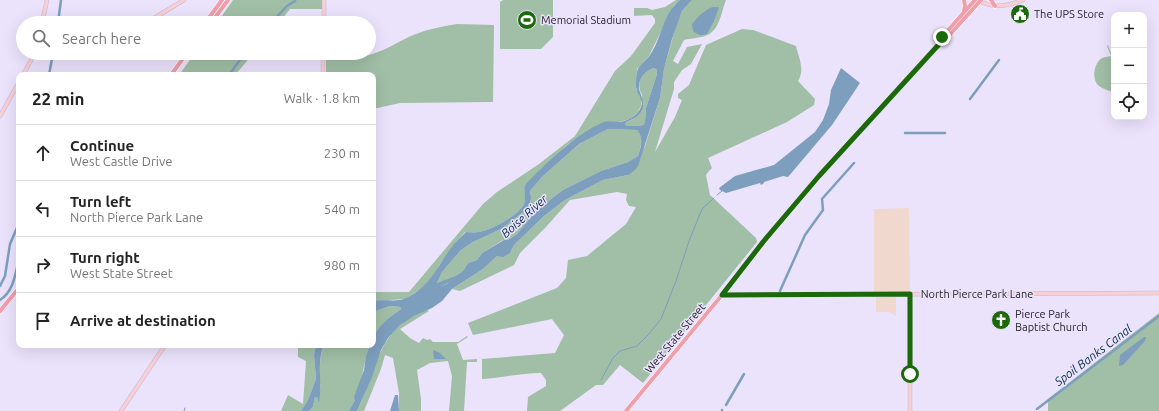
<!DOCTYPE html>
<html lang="en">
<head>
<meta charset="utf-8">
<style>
	:root { --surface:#fff; --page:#f2f2f2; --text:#222; --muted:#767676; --line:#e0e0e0 }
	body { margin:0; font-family:Ubuntu,sans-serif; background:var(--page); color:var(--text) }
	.controls { position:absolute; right:12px; top:12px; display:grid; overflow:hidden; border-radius:8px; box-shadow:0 4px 16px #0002 }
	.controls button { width:36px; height:36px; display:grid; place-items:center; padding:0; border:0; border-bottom:1px solid var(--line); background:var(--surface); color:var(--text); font:20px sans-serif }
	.stop { position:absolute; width:12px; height:12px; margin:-9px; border:3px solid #1b690a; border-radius:50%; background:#fff }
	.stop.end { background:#1b690a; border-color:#fff; box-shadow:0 1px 4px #0008 }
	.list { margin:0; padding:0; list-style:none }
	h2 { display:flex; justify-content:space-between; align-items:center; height:52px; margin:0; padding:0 16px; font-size:17px }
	h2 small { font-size:13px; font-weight:400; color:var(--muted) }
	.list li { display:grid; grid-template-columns:26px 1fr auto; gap:12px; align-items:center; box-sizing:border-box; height:56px; padding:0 16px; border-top:1px solid var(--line) }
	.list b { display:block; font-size:15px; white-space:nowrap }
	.list p { margin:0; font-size:13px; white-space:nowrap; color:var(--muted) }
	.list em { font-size:13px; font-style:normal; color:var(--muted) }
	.icon { flex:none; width:22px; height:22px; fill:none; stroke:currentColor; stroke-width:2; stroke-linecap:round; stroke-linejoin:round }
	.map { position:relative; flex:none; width:1159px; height:411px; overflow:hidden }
	.search { position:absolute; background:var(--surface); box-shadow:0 4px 16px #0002; left:16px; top:16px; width:360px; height:44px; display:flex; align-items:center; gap:10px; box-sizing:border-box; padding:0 14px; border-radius:22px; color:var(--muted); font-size:15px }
	.panel { position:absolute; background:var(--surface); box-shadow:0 4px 16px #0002; left:16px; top:72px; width:360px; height:276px; border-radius:8px }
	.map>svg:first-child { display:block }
</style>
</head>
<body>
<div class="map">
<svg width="1159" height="411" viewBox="0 0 1159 411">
	<rect width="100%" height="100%" fill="#ebe3fc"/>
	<g fill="#f0d8ce">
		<path d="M 909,208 L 910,291 L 874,291 L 874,209 Z"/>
		<path d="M 876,297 L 896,297 L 896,316 L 889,312 L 876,312 Z"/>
	</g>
	<g fill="#a1bea6">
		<path d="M 233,0 L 322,0 L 322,9 L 290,9 L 279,23 L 217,23 Z"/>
		<path d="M 503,0 L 553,0 L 553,37 L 541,49 L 500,49 L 500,2 Z"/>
		<path d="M 676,0 L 680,0 L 674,5 L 649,56 L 637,69 L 636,89 L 641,97 L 641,106 L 637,113 L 630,119 L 619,122 L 605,122 L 588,131 L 567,145 L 525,185 C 525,190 526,199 524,204 C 519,215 490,231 478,232 C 474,233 470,232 465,232 L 440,264 L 433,277 L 422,288 L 405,299 L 377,301 L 373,302 L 373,292 L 409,292 L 483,204 L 497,192 L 539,164 L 575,136 L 615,71 L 631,56 L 655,23 L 655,19 L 652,15 L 634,16 L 634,8 L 647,8 L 652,10 L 665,7 Z"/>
		<path d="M 692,0 L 726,0 C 722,10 720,25 712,32 C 706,38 692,38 684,40 L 673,61 L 678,64 L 687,47 L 702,44 L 691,64 L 682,70 L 674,82 L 674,89 L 655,152 L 675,117 L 682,100 L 678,98 L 678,94 L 689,85 L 706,45 L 742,29 L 753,30 L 796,46 C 799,58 805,70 798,81 L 815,99 L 814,105 L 787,122 L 708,158 L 712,168 L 709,171 L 706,175 L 710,195 L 756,238 L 757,242 L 643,383 L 620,365 L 603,385 L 596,385 L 560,411 L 527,411 L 528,397 L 546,386 L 546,380 L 541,373 C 521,373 501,378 482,379 L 482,359 L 555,353 L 564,335 L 552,319 L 473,335 L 468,323 L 557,288 L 566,278 L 568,260 L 587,256 L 626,224 L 636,207 L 629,206 L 626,200 L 627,194 L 617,192 L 570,200 L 545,228 L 520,253 L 514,265 L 460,291 L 452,289 L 483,269 L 497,256 L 510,253 L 514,245 L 544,216 L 565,200 L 603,180 L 628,175 L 645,146 L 660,98 L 664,69 L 676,26 L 682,11 Z"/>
		<path d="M 457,24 L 494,25 L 493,102 L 400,103 L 373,109 L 373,75 L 326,75 L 326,59 C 339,58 352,59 365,56 C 384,52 398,41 416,34 C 429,29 443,26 457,24 Z"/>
		<path d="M 1108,45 L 1112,56 L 1114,56 L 1114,93 C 1109,90 1101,89 1097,84 C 1092,77 1094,63 1102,58 C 1104,57 1108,57 1111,56 L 1107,46 Z"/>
		<path d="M 195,53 L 254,53 L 235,75 L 179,75 Z"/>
		<path d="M 654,68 L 657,70 L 657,74 L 646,108 L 645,122 L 643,125 L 638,126 L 626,126 L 624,123 L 631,120 L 642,110 C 642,106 642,101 642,96 C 641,90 642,96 640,90 C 637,79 645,70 654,68 Z"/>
		<path d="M 608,129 L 637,130 C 644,139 641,145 638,156 L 628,162 L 601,171 L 563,190 L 547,202 L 530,218 L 517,234 L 508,240 L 503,240 L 482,253 L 477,260 L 468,263 L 463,271 L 451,279 L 452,281 C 448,284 440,289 436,285 L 442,272 L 461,250 L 473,242 L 501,229 L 530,207 L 531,197 L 530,191 L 542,177 L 579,144 Z"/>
		<path d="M 390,306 L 400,307 L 401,309 C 389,318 379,326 373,339 L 373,312 Z"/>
		<path d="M 427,310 L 429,311 L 400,329 L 410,338 L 419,343 L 423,338 L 427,340 L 430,339 L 433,342 L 458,342 L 467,336 L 468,337 L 457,344 L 463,360 L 477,359 L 477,362 L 467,362 L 464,411 L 449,411 L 452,376 L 448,361 L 430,363 L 417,370 L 421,399 L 421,411 L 399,411 L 399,393 L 393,358 L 385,355 L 381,369 L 364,411 L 357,411 C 371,384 376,346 400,325 C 408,318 417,314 427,310 Z"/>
		<path d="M 1159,313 L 1159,411 L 1048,411 L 1048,399 Z"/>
		<path d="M 298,345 L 316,345 L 314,355 L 316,379 L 308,400 L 301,411 L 281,411 L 288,395 L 303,404 L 306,361 L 298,357 Z"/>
		<path d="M 324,345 L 370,345 C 362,366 362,392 349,411 L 309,411 L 313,407 L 315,397 L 317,397 L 319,402 C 319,395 321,389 320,383 C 320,369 319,358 324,345 Z"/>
	</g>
	<g fill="#7d9ebd" fill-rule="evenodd">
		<path d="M 680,0 L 692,0 L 682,11 L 672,39 L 664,69 L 660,98 L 638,166 L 634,171 L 628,175 L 603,180 L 565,200 L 544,216 L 514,245 L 510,253 L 503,257 L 497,256 L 483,269 L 452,289 L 442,301 L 432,308 L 414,316 L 400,325 L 388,338 L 381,350 L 372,377 L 357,411 L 349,411 L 355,400 L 354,397 L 364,370 L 366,356 L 370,345 L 373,345 C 373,328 389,318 401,309 L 400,307 L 390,306 L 373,312 L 373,302 C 383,298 397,303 406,298 C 430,287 437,267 451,248 C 455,243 461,237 466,232 C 470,232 474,233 478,232 C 490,231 519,215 524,204 C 526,199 524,190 525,185 C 544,165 578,132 604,122 C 608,121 614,122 619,122 C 628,121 637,116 641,107 C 644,100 637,94 636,87 C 636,82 636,77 637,72 C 638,65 646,61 650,55 C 662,38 663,13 680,0 ZM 654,68 L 657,70 L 657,74 L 646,108 L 645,122 L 643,125 L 638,126 L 626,126 L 625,123 C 631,119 638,118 642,110 C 645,102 641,96 639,89 C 638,79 645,70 654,68 ZM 608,129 L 637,130 C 644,139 641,146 638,156 L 628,162 L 601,171 L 563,190 L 547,202 L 530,218 L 517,234 L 508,240 L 504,240 L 482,253 L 477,260 L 468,263 L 463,271 L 451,279 L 452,281 C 448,284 440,288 436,285 L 442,272 L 461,250 L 473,242 L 501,229 L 530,207 L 531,197 L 530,191 L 542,177 L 579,144 Z"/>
		<path d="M 713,7 L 719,7 L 714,21 L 707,34 C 701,36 698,35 693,31 L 692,24 C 697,18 705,9 713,7 Z"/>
		<path d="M 841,68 L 860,83 L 832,125 L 788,177 L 783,176 L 764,182 L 764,183 L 761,185 L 760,183 L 726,193 L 720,190 L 719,188 L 735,176 L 774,165 L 815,132 L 823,120 L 829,104 L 831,90 Z"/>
		<path d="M 1144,337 L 1146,337 L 1145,341 L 1123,365 L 1119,366 L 1120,355 Z"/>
		<path d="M 316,345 L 324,345 C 316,364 323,383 319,403 L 317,397 L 315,397 L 313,407 L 309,411 L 301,411 L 308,400 L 316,379 L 314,355 Z"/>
		<path d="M 433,350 L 440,353 L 446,359 L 434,359 Z"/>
		<path d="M 395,395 L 398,395 L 399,411 L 390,411 Z"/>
	</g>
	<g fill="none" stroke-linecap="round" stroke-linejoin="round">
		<g stroke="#7d9ebd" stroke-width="1">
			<path d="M 717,195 L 722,191"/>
			<path d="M 601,380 L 613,358 L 620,351 L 637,346 L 648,335 L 661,319 L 676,281 L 689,241 L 702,209 L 714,198"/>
			<path d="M 184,411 L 185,408"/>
		</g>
		<g stroke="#7d9ebd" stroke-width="2.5">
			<path d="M 58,23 L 61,0"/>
			<path d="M 271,23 L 287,6 L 295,1 L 295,0"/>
			<path d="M 49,75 L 53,53"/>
			<path d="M 229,75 L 245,53"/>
			<path d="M 970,99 L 999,60"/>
			<path d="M 905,133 L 945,133"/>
			<path d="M 0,286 L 5,276 L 10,244 L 19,223"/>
			<path d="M 780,291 L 805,235 L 823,210 L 822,199 L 854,163"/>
			<path d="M 0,300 C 14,291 15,274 19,259"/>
			<path d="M 726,405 L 744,374"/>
			<path d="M 1037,409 L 1159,316"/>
			<path d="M 722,411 L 722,410"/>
		</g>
		<path stroke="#7d9ebd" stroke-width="4" d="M 432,287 L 456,278"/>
		<defs>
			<g id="secondary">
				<path d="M 980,1 C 994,9 1008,6 1023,0"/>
				<path d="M 42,23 L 47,0"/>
				<path d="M 146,23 L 184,0"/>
				<path d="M 324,23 L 324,0"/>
				<path d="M 23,75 L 35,53"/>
				<path d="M 323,75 L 323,53"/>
				<path d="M 0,116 L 19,82"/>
				<path d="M 910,294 L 910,411"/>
				<path d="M 722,295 L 1159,293"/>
				<path d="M 121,411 L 165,345"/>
			</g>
			<g id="primary">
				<path d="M 991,0 L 995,6"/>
				<path d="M 964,11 L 965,6 L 964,0"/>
				<path d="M 205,23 L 222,0"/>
				<path d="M 211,23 L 228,0"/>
				<path d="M 942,41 L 942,37 L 975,0"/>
				<path d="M 171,75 L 187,53"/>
				<path d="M 0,311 L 19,288"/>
				<path d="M 626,411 L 722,295 L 774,229 L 834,159 L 942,41 L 945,40 L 981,0"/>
			</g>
		</defs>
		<use href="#secondary" stroke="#c2b7d5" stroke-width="4.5"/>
		<use href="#primary" stroke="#fff" stroke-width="5"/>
		<use href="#secondary" stroke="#f7cfd5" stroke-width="3.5"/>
		<use href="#primary" stroke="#ef9eaa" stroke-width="4"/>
	</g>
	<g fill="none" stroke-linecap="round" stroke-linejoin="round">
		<path stroke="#1b690a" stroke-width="5" d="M 910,374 L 910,294 L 722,295 L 763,242 L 819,176 L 942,41 L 942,37"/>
	</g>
	<defs>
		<symbol id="civic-disc" viewBox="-11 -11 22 22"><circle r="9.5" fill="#1b690a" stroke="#ebe3fc"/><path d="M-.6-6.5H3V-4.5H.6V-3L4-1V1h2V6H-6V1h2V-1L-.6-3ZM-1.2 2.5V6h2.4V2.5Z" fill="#fff"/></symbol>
		<symbol id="stadium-disc" viewBox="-11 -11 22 22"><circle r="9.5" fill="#1b690a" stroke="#ebe3fc"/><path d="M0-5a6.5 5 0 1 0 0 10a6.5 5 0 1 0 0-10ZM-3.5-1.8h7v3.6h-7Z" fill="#fff"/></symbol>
		<symbol id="church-disc" viewBox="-11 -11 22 22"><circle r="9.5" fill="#1b690a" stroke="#ebe3fc"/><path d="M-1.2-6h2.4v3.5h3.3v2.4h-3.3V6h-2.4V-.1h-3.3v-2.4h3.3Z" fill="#fff"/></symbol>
	</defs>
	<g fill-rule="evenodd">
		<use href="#civic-disc" x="1009" y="3" width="22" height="22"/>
		<use href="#stadium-disc" x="516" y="9" width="22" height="22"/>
		<use href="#church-disc" x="990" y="309" width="22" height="22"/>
	</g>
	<g text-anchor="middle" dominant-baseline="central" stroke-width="3" stroke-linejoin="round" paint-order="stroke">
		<g font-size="11" fill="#201c27" stroke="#ebe3fc" text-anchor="start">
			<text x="1034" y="14">The UPS Store</text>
			<text x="541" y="20">Memorial Stadium</text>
			<text x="1015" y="314">Pierce Park<tspan x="1015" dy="13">Baptist Church</tspan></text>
		</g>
		<g font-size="11" fill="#201c27" stroke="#ebe3fc">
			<text x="977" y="294">North Pierce Park Lane</text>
			<text transform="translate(675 338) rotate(-50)">West State Street</text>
		</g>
		<g font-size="12" font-style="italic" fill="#022b4a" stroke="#ebe3fc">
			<text transform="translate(524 216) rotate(-42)">Boise River</text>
			<text transform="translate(1093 355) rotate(-37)">Spoil Banks Canal</text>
		</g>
	</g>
</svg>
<div class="controls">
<button>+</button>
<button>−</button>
<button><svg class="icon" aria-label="locate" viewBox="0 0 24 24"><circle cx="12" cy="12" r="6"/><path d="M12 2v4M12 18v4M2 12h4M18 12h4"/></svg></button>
</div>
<div class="stop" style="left:910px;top:374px"></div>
<div class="stop end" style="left:942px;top:37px"></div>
<div class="search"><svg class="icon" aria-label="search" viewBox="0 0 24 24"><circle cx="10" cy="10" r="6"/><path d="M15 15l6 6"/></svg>Search here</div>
<section class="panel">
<h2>22 min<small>Walk · 1.8 km</small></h2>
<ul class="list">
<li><svg class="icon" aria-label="ahead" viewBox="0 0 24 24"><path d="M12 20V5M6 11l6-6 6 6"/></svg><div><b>Continue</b><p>West Castle Drive</p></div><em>230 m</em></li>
<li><svg class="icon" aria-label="left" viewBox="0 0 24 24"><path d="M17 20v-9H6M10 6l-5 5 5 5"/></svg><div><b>Turn left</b><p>North Pierce Park Lane</p></div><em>540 m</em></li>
<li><svg class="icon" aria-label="right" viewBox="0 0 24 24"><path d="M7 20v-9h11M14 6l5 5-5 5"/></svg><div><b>Turn right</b><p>West State Street</p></div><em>980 m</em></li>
<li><svg class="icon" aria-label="arrive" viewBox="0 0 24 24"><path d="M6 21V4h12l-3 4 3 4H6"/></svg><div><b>Arrive at destination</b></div></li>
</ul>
</section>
</div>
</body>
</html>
